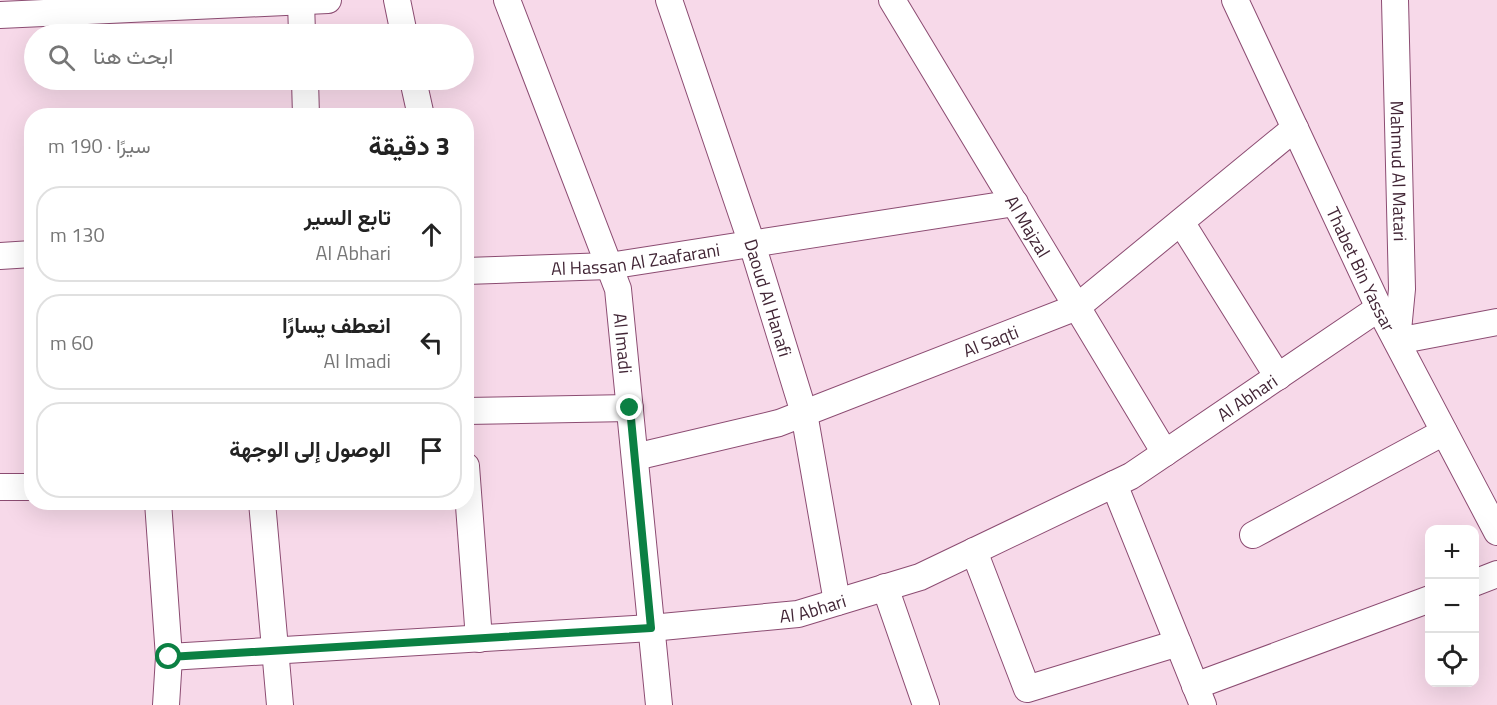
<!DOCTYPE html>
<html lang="ar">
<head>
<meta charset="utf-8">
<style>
	:root { --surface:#fff; --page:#f6f6f6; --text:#222; --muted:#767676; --line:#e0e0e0 }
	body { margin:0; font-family:"Titillium Web",Vazirmatn,sans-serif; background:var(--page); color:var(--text); direction:rtl }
	.controls { position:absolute; right:18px; bottom:18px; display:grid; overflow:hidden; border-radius:12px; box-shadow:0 6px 24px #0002 }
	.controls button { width:54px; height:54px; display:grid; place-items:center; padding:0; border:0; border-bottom:2px solid var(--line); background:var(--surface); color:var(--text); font:30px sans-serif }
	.stop { position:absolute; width:18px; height:18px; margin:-14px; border:4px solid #0b8043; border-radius:50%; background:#fff }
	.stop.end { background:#0b8043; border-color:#fff; box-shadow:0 2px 6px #0008 }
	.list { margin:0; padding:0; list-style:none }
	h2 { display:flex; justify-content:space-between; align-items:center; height:78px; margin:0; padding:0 24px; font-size:26px }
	h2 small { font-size:20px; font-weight:400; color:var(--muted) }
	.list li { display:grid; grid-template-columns:39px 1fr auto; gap:18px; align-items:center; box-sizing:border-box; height:96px; margin:0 12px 12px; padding:0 12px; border:2px solid var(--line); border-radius:24px }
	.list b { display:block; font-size:22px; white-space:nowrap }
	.list p { margin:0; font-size:20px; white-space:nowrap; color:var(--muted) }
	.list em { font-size:20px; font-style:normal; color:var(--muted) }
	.icon { flex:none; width:33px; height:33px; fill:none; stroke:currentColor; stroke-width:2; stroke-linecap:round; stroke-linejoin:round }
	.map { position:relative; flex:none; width:1497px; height:705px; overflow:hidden; direction:ltr }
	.search { position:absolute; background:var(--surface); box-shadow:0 6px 24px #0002; left:24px; top:24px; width:450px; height:66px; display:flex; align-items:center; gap:15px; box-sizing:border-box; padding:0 21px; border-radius:33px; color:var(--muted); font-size:22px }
	.panel { position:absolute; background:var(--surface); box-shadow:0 6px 24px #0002; left:24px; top:108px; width:450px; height:402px; border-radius:24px; direction:rtl }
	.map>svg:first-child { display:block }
</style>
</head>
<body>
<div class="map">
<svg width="1497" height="705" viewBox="0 0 1497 705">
	<rect width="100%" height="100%" fill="#f7d9e9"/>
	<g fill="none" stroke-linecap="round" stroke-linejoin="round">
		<defs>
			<g id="minor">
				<path d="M 397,0 L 404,34"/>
				<path id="s1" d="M 507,0 L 618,289 L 659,705"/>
				<path id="s2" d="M 669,0 L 752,244 L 804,413 L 837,602"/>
				<path id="s3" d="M 892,0 L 1165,453"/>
				<path id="s4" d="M 1235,0 L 1379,308 L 1497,532"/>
				<path id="s5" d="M 1395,0 L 1402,289 L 1397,341 L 1497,322"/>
				<path d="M 301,2 L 302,34"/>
				<path d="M 0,15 L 328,0"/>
				<path d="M 305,80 L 306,116"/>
				<path d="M 413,80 L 421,116"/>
				<path d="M 1181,222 L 1278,377"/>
				<path d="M 0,256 L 32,254"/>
				<path id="s6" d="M 466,271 L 609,266 L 1015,203"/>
				<path d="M 466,411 L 630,408"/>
				<path id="s7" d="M 635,457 L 779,423 L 1077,307 L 1295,128"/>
				<path d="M 466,466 L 479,639"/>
				<path d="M 1114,484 L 1203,705"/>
				<path d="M 0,487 L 32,487"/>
				<path d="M 158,502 L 169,657 L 166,705"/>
				<path d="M 262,502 L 280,705"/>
				<path d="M 1253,535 L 1444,432"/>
				<path d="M 974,551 L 1027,689 L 1178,643"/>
				<path d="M 1474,583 L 1497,574"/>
				<path d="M 885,587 L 926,705"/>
				<path id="s8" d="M 169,657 L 651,628 L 798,614 L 920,577 L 1131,476 L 1379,308"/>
				<path d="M 1195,686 L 1430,599"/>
			</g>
		</defs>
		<use href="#minor" stroke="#8c4c72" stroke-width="28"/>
		<use href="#minor" stroke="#fff" stroke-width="26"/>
	</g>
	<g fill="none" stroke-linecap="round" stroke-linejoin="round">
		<path stroke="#0b8043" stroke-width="8" d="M 169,657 L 651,628 L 630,408"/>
	</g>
	<g text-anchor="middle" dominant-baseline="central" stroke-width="4.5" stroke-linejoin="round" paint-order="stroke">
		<g font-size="18" fill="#422636" stroke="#f7d9e9">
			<text stroke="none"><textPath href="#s5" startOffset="171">Mahmud Al Matari</textPath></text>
			<text stroke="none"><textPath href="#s3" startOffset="264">Al Majzal</textPath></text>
			<text stroke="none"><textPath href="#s6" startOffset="170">Al Hassan Al Zaafarani</textPath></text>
			<text stroke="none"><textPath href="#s4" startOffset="297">Thabet Bin Yassar</textPath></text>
			<text stroke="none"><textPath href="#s2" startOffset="314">Daoud Al Hanafi</textPath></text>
			<text stroke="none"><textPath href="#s7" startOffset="375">Al Saqti</textPath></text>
			<text stroke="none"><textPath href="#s1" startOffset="364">Al Imadi</textPath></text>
			<text stroke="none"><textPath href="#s8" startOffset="1132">Al Abhari</textPath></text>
			<text stroke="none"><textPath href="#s8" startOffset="646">Al Abhari</textPath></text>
		</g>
	</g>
</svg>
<div class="controls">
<button>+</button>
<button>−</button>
<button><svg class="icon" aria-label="locate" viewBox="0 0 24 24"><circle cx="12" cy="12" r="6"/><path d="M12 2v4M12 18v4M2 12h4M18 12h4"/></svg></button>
</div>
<div class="stop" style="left:169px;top:657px"></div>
<div class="stop end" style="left:630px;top:408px"></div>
<div class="search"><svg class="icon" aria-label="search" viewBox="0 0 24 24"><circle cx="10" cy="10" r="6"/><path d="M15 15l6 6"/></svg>ابحث هنا</div>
<section class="panel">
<h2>3 دقيقة<small>سيرًا · 190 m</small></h2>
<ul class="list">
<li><svg class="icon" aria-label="ahead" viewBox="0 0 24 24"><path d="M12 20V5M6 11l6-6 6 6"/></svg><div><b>تابع السير</b><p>Al Abhari</p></div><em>130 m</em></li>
<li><svg class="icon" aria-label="left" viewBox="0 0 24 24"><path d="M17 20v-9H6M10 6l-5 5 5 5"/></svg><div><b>انعطف يسارًا</b><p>Al Imadi</p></div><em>60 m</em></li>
<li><svg class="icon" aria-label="arrive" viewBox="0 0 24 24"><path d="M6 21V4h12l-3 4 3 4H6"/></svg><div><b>الوصول إلى الوجهة</b></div></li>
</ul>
</section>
</div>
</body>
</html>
